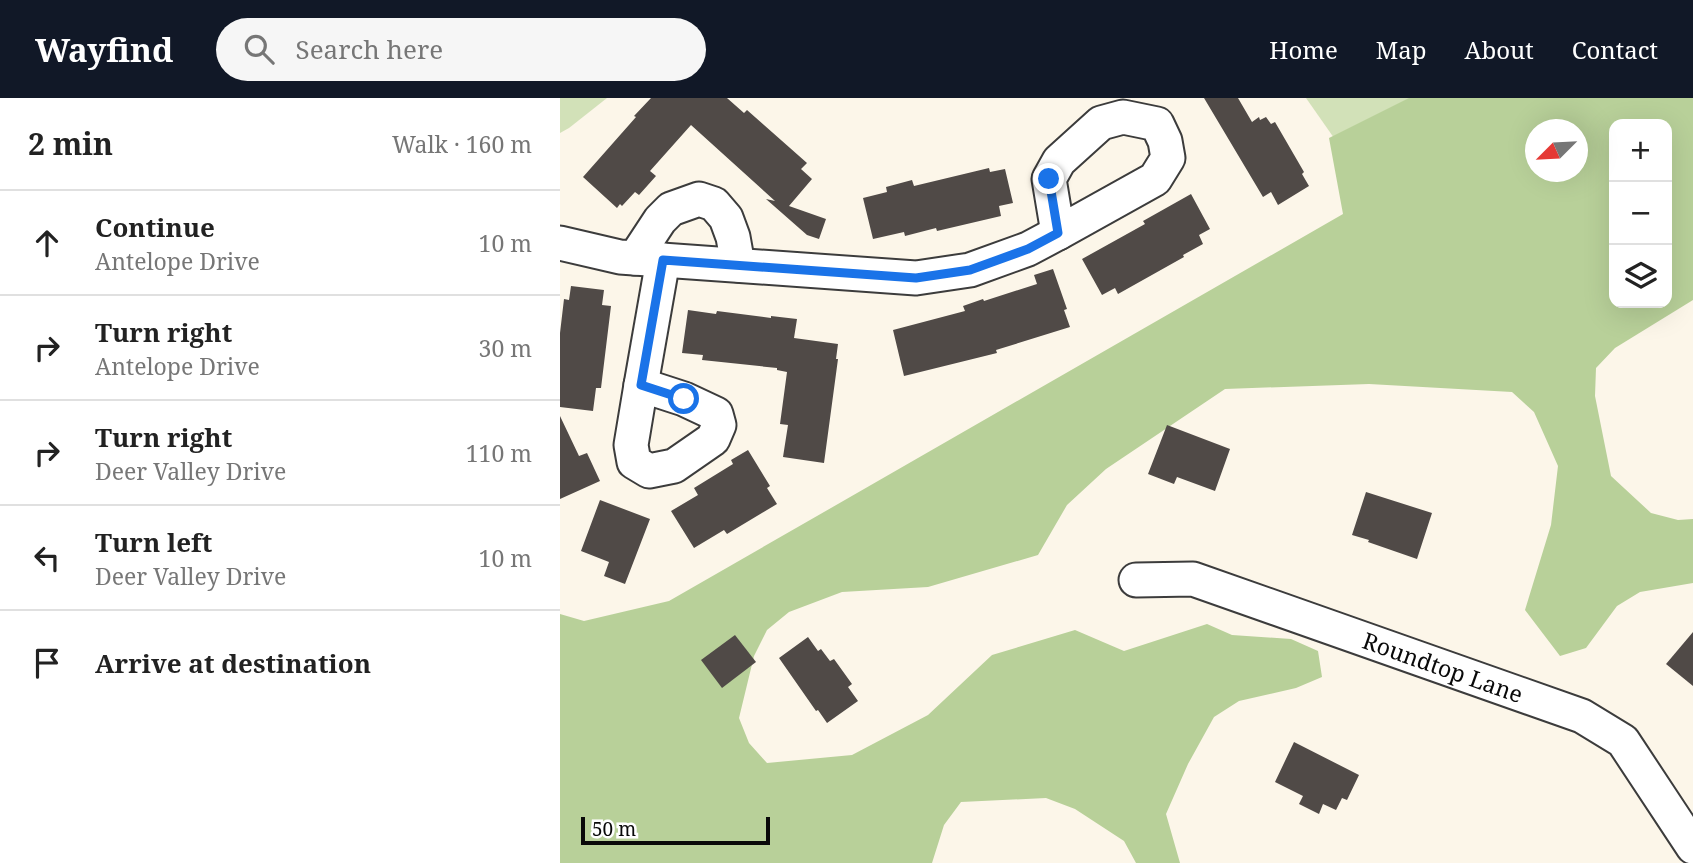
<!DOCTYPE html>
<html lang="en">
<head>
<meta charset="utf-8">
<style>
	:root { --surface:#fff; --page:#f6f6f6; --text:#222; --muted:#767676; --line:#e0e0e0; --accent:#111827 }
	body { margin:0; font-family:"Noto Serif",serif; background:var(--page); color:var(--text) }
	.controls { position:absolute; right:21px; top:21px; display:grid; overflow:hidden; border-radius:14px; box-shadow:0 7px 28px #0002 }
	.controls button { width:63px; height:63px; display:grid; place-items:center; padding:0; border:0; border-bottom:2px solid var(--line); background:var(--surface); color:var(--text); font:35px sans-serif }
	.compass { position:absolute; left:965px; top:21px; width:63px; height:63px; border-radius:50%; background:var(--surface); box-shadow:0 7px 28px #0002; rotate:246deg }
	.scale { position:absolute; left:21px; bottom:18px; width:189px; box-sizing:border-box; padding-left:7px; border:4px solid #090909; border-top:0; font-size:19px; line-height:24px; white-space:nowrap; color:#090909; -webkit-text-stroke:5px #fff; paint-order:stroke }
	.stop { position:absolute; width:21px; height:21px; margin:-16px; border:5px solid #1a73e8; border-radius:50%; background:#fff }
	.stop.end { background:#1a73e8; border-color:#fff; box-shadow:0 2px 7px #0008 }
	.list { margin:0; padding:0; list-style:none }
	h2 { display:flex; justify-content:space-between; align-items:center; height:91px; margin:0; padding:0 28px; font-size:30px }
	h2 small { font-size:23px; font-weight:400; color:var(--muted) }
	.list li { display:grid; grid-template-columns:46px 1fr auto; gap:21px; align-items:center; box-sizing:border-box; height:105px; padding:0 28px; border-top:2px solid var(--line) }
	.list b { display:block; font-size:26px; white-space:nowrap }
	.list p { margin:0; font-size:23px; white-space:nowrap; color:var(--muted) }
	.list em { font-size:23px; font-style:normal; color:var(--muted) }
	.icon { flex:none; width:38px; height:38px; fill:none; stroke:currentColor; stroke-width:2; stroke-linecap:round; stroke-linejoin:round }
	.map { position:relative; flex:none; width:1133px; height:765px; overflow:hidden }
	header { display:flex; align-items:center; gap:42px; box-sizing:border-box; height:98px; padding:0 35px; background:var(--accent); color:#fff }
	header strong { font-size:33px }
	nav { display:flex; gap:38px; margin-inline-start:auto; font-size:24px }
	.search { width:490px; height:63px; background:var(--page); display:flex; align-items:center; gap:18px; box-sizing:border-box; padding:0 24px; border-radius:38px; color:var(--muted); font-size:26px }
	main { display:flex }
	aside { flex:1; background:var(--surface) }
	.map>svg:first-child { display:block }
</style>
</head>
<body>
<header>
<strong>Wayfind</strong>
<div class="search"><svg class="icon" aria-label="search" viewBox="0 0 24 24"><circle cx="10" cy="10" r="6"/><path d="M15 15l6 6"/></svg>Search here</div>
<nav><a>Home</a><a>Map</a><a>About</a><a>Contact</a></nav>
</header>
<main>
<aside>
<h2>2 min<small>Walk · 160 m</small></h2>
<ul class="list">
<li><svg class="icon" aria-label="ahead" viewBox="0 0 24 24"><path d="M12 20V5M6 11l6-6 6 6"/></svg><div><b>Continue</b><p>Antelope Drive</p></div><em>10 m</em></li>
<li><svg class="icon" aria-label="right" viewBox="0 0 24 24"><path d="M7 20v-9h11M14 6l5 5-5 5"/></svg><div><b>Turn right</b><p>Antelope Drive</p></div><em>30 m</em></li>
<li><svg class="icon" aria-label="right" viewBox="0 0 24 24"><path d="M7 20v-9h11M14 6l5 5-5 5"/></svg><div><b>Turn right</b><p>Deer Valley Drive</p></div><em>110 m</em></li>
<li><svg class="icon" aria-label="left" viewBox="0 0 24 24"><path d="M17 20v-9H6M10 6l-5 5 5 5"/></svg><div><b>Turn left</b><p>Deer Valley Drive</p></div><em>10 m</em></li>
<li><svg class="icon" aria-label="arrive" viewBox="0 0 24 24"><path d="M6 21V4h12l-3 4 3 4H6"/></svg><div><b>Arrive at destination</b></div></li>
</ul>
</aside>
<div class="map">
<svg width="1133" height="765" viewBox="0 0 1133 765">
	<rect width="100%" height="100%" fill="#fcf6e9"/>
	<g fill="#d2e1b8">
		<path d="M 0,0 L 47,0 L 9,30 L 0,35 Z"/>
		<path d="M 746,0 L 859,0 L 774,40 Z"/>
	</g>
	<path fill="#b8d099" fill-rule="evenodd" d="M 849,0 L 1133,0 L 1133,202 L 1055,250 L 1036,270 L 1035,298 L 1051,378 L 1091,415 L 1118,422 L 1133,421 L 1133,485 L 1080,494 L 1057,508 L 1026,550 L 1000,558 L 965,512 L 991,427 L 998,368 L 974,314 L 952,294 L 809,286 L 665,291 L 546,371 L 507,407 L 478,457 L 368,489 L 282,494 L 229,514 L 207,532 L 194,558 L 179,620 L 189,645 L 207,665 L 292,657 L 368,617 L 432,557 L 515,532 L 564,553 L 647,526 L 672,537 L 731,541 L 758,553 L 762,579 L 736,590 L 679,603 L 654,619 L 628,666 L 606,716 L 620,765 L 576,765 L 564,743 L 515,711 L 486,700 L 401,704 L 384,727 L 372,765 L 0,765 L 0,516 L 24,523 L 109,503 L 783,116 L 769,40 ZM 1054,26 L 1107,26 L 1107,205 L 1054,205 ZM 976,32 L 1018,32 L 1018,74 L 976,74 Z"/>
	<g fill="#504a47">
		<path d="M 91,0 L 167,0 L 184,15 L 187,12 L 247,65 L 241,71 L 252,81 L 229,108 L 266,121 L 259,141 L 247,137 L 206,101 L 215,103 L 131,27 L 90,73 L 96,78 L 79,97 L 75,94 L 62,108 L 60,106 L 57,110 L 23,79 L 76,19 L 74,18 Z"/>
		<path d="M 644,0 L 678,0 L 692,24 L 699,19 L 700,22 L 706,19 L 711,26 L 715,24 L 744,74 L 742,76 L 749,88 L 718,107 L 711,94 L 703,99 Z"/>
		<path d="M 429,70 L 430,74 L 445,71 L 453,105 L 439,108 L 441,118 L 377,133 L 376,130 L 345,138 L 344,134 L 313,141 L 303,100 L 327,94 L 326,89 L 352,82 L 354,88 Z"/>
		<path d="M 631,96 L 650,131 L 639,137 L 643,146 L 623,157 L 624,159 L 558,196 L 555,190 L 542,197 L 522,161 L 585,126 L 583,123 Z"/>
		<path d="M 493,171 L 507,211 L 504,212 L 510,229 L 436,252 L 437,255 L 344,278 L 333,232 L 405,213 L 403,208 L 423,201 L 424,203 L 477,186 L 474,177 Z"/>
		<path d="M 11,188 L 44,192 L 42,207 L 51,208 L 41,290 L 36,290 L 33,313 L 0,309 L 0,235 L 4,201 L 9,202 Z"/>
		<path d="M 128,212 L 156,216 L 157,213 L 211,220 L 211,218 L 237,221 L 234,240 L 278,246 L 276,261 L 278,261 L 264,365 L 223,359 L 228,327 L 220,326 L 227,274 L 217,272 L 217,270 L 142,262 L 143,257 L 122,255 Z"/>
		<path d="M 0,318 L 19,358 L 27,355 L 40,383 L 0,401 Z"/>
		<path d="M 607,327 L 670,351 L 655,393 L 617,379 L 614,386 L 588,376 Z"/>
		<path d="M 188,352 L 210,388 L 207,390 L 217,406 L 167,436 L 164,432 L 134,450 L 111,413 L 138,397 L 134,390 L 173,366 L 171,362 Z"/>
		<path d="M 806,394 L 872,415 L 857,461 L 808,444 L 809,442 L 792,437 Z"/>
		<path d="M 40,402 L 90,421 L 65,486 L 44,478 L 49,464 L 21,453 Z"/>
		<path d="M 1133,534 L 1133,588 L 1106,566 Z"/>
		<path d="M 175,537 L 196,564 L 162,590 L 141,562 Z"/>
		<path d="M 248,539 L 258,553 L 261,551 L 270,563 L 274,561 L 292,586 L 288,589 L 298,603 L 267,625 L 258,612 L 256,613 L 219,560 Z"/>
		<path d="M 734,644 L 799,677 L 787,702 L 782,700 L 776,712 L 763,706 L 759,716 L 739,706 L 743,698 L 715,684 Z"/>
	</g>
	<g fill="none" stroke-linecap="round" stroke-linejoin="round">
		<defs>
			<g id="minor">
				<path d="M 563,19 L 597,26 L 605,43 L 608,60 L 595,81 L 498,135 L 489,81 L 499,63 L 541,25 Z"/>
				<path d="M 0,145 L 60,159 L 356,180 L 410,172 L 468,151 L 498,135"/>
				<path d="M 75,160 L 100,122 L 111,111 L 139,101 L 154,106 L 166,120 L 173,139 L 178,167"/>
				<path d="M 81,287 L 124,301 L 156,316 L 159,327 L 153,341 L 114,368 L 89,373 L 74,364 L 71,347 Z"/>
				<path d="M 81,287 L 103,162"/>
				<path id="s1" d="M 576,482 L 633,481 L 1022,618 L 1063,643 L 1133,749"/>
			</g>
		</defs>
		<use href="#minor" stroke="#3c3c3c" stroke-width="37"/>
		<use href="#minor" stroke="#fff" stroke-width="33"/>
	</g>
	<g fill="none" stroke-linecap="round" stroke-linejoin="round">
		<path stroke="#1a73e8" stroke-width="9" d="M 124,301 L 81,287 L 103,162 L 356,180 L 410,172 L 468,151 L 498,135 L 489,81"/>
	</g>
	<g text-anchor="middle" dominant-baseline="central" stroke-width="7" stroke-linejoin="round" paint-order="stroke">
		<g font-size="23" fill="#090909" stroke="#fff">
			<text stroke="none"><textPath href="#s1" startOffset="322">Roundtop Lane</textPath></text>
		</g>
	</g>
</svg>
<div class="controls">
<button>+</button>
<button>−</button>
<button><svg class="icon" aria-label="layers" viewBox="0 0 24 24"><path d="M12 4l9 5-9 5-9-5zM3 14l9 5 9-5"/></svg></button>
</div>
<svg class="compass" viewBox="-18 -18 36 36"><path d="M0-13l5 13h-10z" fill="#e53935"/><path d="M0 13l5-13h-10z" fill="#767676"/></svg>
<div class="scale">50 m</div>
<div class="stop" style="left:124px;top:301px"></div>
<div class="stop end" style="left:489px;top:81px"></div>
</div>
</main>
</body>
</html>
